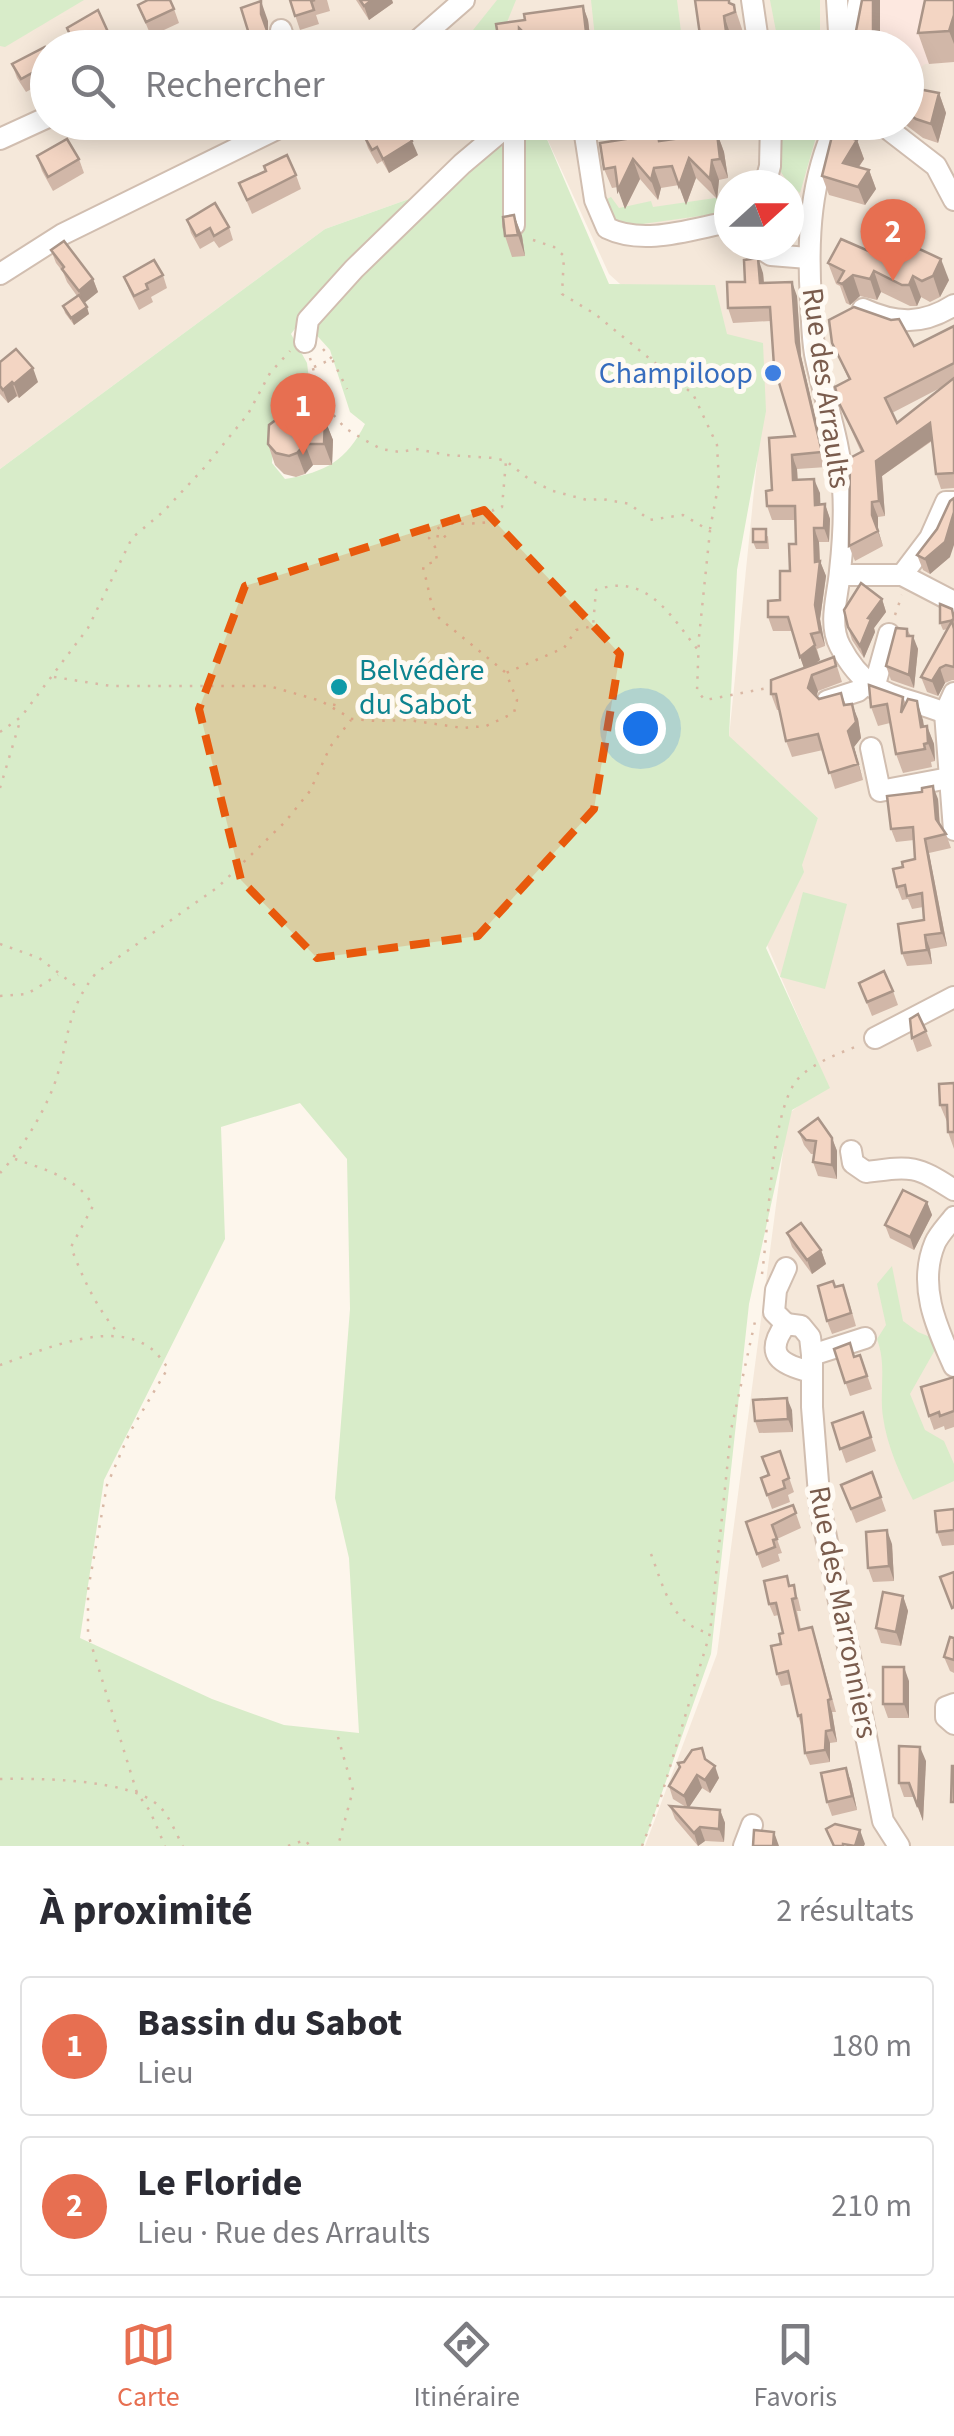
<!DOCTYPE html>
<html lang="fr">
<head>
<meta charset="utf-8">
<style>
	:root { --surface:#fff; --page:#f2f2f3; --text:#2b2b33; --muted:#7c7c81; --line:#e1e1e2; --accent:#e76f51 }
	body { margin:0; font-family:"Source Sans 3",sans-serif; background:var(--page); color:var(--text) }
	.compass { position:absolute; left:714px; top:170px; width:90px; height:90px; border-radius:50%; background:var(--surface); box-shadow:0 5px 25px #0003; rotate:69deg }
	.you { position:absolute; left:640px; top:728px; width:35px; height:35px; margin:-25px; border:8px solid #fff; border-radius:50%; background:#1a73e8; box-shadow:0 0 0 15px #1a73e833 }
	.badge { display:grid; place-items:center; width:65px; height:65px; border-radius:50%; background:var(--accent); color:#fff; font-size:32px; font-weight:700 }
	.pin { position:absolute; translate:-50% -82px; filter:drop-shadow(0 2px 5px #0008) }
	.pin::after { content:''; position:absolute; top:52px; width:35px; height:30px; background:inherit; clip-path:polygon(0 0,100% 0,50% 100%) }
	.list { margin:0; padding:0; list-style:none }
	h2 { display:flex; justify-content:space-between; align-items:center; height:130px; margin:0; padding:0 40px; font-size:42px }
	h2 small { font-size:32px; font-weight:400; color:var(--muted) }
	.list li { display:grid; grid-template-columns:65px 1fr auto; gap:30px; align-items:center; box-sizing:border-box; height:140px; margin:0 20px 20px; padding:0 20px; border:2px solid var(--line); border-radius:10px }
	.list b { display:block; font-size:38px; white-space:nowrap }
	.list p { margin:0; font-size:32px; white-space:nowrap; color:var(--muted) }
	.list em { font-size:32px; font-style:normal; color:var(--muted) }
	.icon { flex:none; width:55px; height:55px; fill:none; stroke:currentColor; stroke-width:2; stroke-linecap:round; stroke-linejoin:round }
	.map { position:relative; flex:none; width:954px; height:1846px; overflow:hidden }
	.search { position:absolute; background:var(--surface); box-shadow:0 5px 25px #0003; left:30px; right:30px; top:30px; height:110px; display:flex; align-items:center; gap:25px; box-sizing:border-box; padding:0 35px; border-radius:55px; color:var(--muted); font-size:38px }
	.sheet { height:450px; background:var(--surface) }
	nav { display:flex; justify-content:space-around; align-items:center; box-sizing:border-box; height:140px; border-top:2px solid var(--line); background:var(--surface); font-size:28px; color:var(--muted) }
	nav a { display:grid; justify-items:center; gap:5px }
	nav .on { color:var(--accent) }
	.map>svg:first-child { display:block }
</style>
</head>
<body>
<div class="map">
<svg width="954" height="1846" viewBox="0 0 954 1846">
	<rect width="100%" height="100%" fill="#fdf6ec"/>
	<path fill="#f5e8da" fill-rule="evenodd" d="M 19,0 L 954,0 L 954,1846 L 645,1846 L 717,1654 L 788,1114 L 827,1084 L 767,945 L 818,818 L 729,737 L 762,412 L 609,274 L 540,123 L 906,122 L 906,48 L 48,48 L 48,122 L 508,123 L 409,199 L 325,229 L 0,469 L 0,12 ZM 729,185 L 789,185 L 789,245 L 729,245 Z"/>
	<path fill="#fde8e0" d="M 865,0 L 954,0 L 954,62 L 925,64 L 907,80 L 906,48 L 860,48 Z"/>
	<g fill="#d8ecc9" fill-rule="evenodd">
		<path d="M 0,0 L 84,0 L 5,47 L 0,46 Z"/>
		<path d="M 497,0 L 516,0 L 497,47 L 464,47 L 461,45 Z"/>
		<path d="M 591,0 L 677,0 L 683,47 L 596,47 Z"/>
		<path d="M 770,0 L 820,0 L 820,47 L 779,47 Z"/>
		<path d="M 508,123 L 540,123 L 609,284 L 715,285 L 727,334 L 763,343 L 766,411 L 737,570 L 729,736 L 818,818 L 802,865 L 804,872 L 766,948 L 830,1088 L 792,1110 L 749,1304 L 711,1654 L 643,1846 L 0,1846 L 0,469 L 325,229 L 409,199 ZM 317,299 L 312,330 L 330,350 L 350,412 L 365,424 C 346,461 326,472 285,479 L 272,463 L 274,440 L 311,395 L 307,363 L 291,334 ZM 300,1103 L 347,1159 L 350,1309 L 335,1498 L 349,1558 L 359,1733 L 284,1725 L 212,1699 L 80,1638 L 104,1480 L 225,1239 L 221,1127 Z"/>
		<path d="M 604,123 L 698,123 L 698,130 L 665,136 L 663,129 L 606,136 Z"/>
		<path d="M 773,123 L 820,123 L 800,193 C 772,169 775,157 773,123 Z"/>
		<path d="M 729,196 L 729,212 L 635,225 L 614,220 L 605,200 L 611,197 L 619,208 L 651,201 L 653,207 Z"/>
		<path d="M 803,892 L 847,904 L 825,989 L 780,977 Z"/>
		<path d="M 892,1266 L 903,1321 L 918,1332 L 940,1341 L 910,1394 L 925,1430 L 944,1441 L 954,1464 L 954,1481 L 913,1500 C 900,1474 887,1446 883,1417 C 879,1390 887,1366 877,1339 L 886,1325 L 877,1284 Z"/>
	</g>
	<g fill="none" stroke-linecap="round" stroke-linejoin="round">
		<defs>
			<g id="minor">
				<path d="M 752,0 L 759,48"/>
				<path d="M 837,0 L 840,48"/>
				<path d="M 281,30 L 287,48"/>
				<path d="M 409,48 L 464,0"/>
				<path d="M 850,48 L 859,0"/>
				<path d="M 583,122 L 595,200 L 607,228 C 644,246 691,229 729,222"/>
				<path d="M 837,122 C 810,180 807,238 811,301 C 812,318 812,337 815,354 C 824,401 840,437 843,488 C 845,515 843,544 840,571 C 838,596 828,623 840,646 C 868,699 895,693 945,713"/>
				<path d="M 879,122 L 936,166 L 954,200"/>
				<path d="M 510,127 L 514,138 L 514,225"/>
				<path d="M 0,139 L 48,117"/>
				<path d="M 765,185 L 770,166 L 771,122"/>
				<path d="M 755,245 L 771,255 L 808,258"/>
				<path d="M 0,274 L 63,234 L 291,122"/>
				<path d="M 863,309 C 896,324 923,325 954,305"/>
				<path d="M 305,342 L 308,320 L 354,269 L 462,164 L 512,122"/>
				<path d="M 840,575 L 902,575 L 930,538 L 946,502 L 954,502"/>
				<path d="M 902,575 L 954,602"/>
				<path d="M 874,688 L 889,634"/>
				<path d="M 954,693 L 945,713 L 954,830"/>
				<path d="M 827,701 L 858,691 L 867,683"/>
				<path d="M 871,748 L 880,791 L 949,778"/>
				<path d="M 875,1038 L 954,997"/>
				<path d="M 851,1151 L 853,1163 L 866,1172 C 912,1166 915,1165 954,1190"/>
				<path d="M 954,1217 C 948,1225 939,1234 935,1243 C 917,1286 937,1328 954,1366"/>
				<path d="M 786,1268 L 776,1290 L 774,1312 L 786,1324"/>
				<path d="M 812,1355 L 865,1338"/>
				<path d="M 812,1372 C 781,1365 763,1355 786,1324 L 801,1326 L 810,1337 L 812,1355 L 812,1407 L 820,1507 L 883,1821 L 899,1846"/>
				<path d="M 954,1704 L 946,1707 L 946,1717 L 954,1724"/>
				<path d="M 744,1846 L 752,1825"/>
			</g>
		</defs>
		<use href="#minor" stroke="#d1beb0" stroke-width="24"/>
		<g stroke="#d9b8a5" stroke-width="2.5" stroke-dasharray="2.5 8" stroke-linecap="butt">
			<path d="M 533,240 L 554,247 L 564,256 L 562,294 L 595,314 L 693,394 L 717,445 L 719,482 L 710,529"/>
			<path d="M 323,349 L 332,359"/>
			<path d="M 310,358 L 323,403 L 345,428 L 363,439 L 381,449 L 400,452 L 416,449 L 447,455 L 494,458 L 506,461 L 530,480 L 553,491 L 587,500 L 602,499 L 630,504 L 649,520 L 683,515 L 710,531 L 699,637 L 697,691 L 705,700 L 773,687"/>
			<path d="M 314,367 L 332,359 L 347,389"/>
			<path d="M 895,615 L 902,595"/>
			<path d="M 505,672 L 439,618 C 428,604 430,587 423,570 L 424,565 L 437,561 L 435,547 L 429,538 L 431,535 L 446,538 L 437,526 L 438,522 C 450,525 481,524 494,521 L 493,510 L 502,507 L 506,461"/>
			<path d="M 54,677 L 111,686 L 269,686 L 321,701 L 352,719 L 376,721 L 408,720 L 463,728 L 486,726 L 514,713 L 517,700 L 506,673 L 564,648 L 576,630 L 593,626 L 596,590 C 647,572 670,615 698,650"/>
			<path d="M 334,706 L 338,690"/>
			<path d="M 0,732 L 21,717 L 88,628 L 132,538 L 164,511 L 204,468 L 248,414 L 270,373 L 290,351"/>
			<path d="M 0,788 L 21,718"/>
			<path d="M 0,944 L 39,958 L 81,990"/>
			<path d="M 0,996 L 27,994 L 58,975"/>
			<path d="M 15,1159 C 43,1169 79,1178 93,1206 L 71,1247 C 82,1277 98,1311 120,1335"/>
			<path d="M 0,1173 C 22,1150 50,1103 58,1073 C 70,1032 67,1010 96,973 L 218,887 L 285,822 L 310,791 L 330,747 L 351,720"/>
			<path d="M 762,1274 C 769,1225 770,1123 794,1084 C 806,1065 840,1053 860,1045"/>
			<path d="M 0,1365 C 41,1351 113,1317 153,1350 C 158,1354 163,1362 168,1368 L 130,1432 L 107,1485 L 88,1590 L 88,1634 L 137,1793 L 150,1811 L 165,1846"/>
			<path d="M 651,1554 C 664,1588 671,1624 709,1633"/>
			<path d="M 338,1737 L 353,1790 L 338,1846"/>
			<path d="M 0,1779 C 38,1778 131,1779 159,1806 C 169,1815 176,1834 183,1846"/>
			<path d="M 288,1846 L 305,1840 L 310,1846"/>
			<path d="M 642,1846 L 661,1797 L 710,1633 L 731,1430 L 756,1317"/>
		</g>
		<use href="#minor" stroke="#fff" stroke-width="20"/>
	</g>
	<g fill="#d1b7a8" fill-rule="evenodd">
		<path d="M 290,0 L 327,0 L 330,11 L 316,15 L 319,24 L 300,30 Z"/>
		<path d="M 356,0 L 392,0 L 393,3 L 369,20 Z"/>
		<path d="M 954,0 L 954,62 L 929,64 L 918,33 Z"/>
		<path d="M 138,5 L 174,9 L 179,23 L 151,36 Z"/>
		<path d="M 734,5 L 743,32 L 731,36 L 738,48 L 703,48 L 701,42 Z"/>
		<path d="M 583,6 L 588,20 L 591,45 L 580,48 L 529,48 L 524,42 L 524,48 L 500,48 L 525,20 Z"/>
		<path d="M 67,28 L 108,32 L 114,46 L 75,48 Z"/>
		<path d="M 48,52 L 48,80 L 26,92 L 17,78 L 12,64 Z"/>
		<path d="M 906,91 L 939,93 L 946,113 L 938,143 L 923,138 L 902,122 L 906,122 Z"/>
		<path d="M 434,122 L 469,122 L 470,125 L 457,140 Z"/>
		<path d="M 717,133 L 724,152 L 728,178 L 719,180 L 717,199 L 696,178 L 686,205 L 679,185 L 661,188 L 658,200 L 640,179 L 625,209 L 618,187 L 612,188 L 604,169 L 658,134 L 660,140 Z"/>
		<path d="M 363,134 L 418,155 L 389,173 L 382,161 L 377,164 L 368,148 Z"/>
		<path d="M 857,140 L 864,159 L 859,167 L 869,170 L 876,189 L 865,205 L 829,195 L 822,176 Z"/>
		<path d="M 37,156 L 79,159 L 84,173 L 53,191 L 42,171 Z"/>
		<path d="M 296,175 L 301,189 L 252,214 L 239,183 Z"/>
		<path d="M 514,215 L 522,236 L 525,256 L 512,257 L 505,236 Z"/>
		<path d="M 187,220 L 229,227 L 233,240 L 219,248 L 214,241 L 200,249 L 191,233 Z"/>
		<path d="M 51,250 L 93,279 L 98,292 L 84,303 L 89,314 L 74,325 L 65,313 L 63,306 L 77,296 L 67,282 L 63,272 L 56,263 Z"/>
		<path d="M 887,259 L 949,280 L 940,297 L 930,302 L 921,297 L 917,306 L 910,306 L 881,292 L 877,300 L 860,296 L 850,305 L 846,303 L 840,286 L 836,284 L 828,263 Z"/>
		<path d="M 763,273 L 764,282 L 797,296 L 801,356 L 827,467 L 797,469 L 798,480 L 820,493 L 820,505 L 825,504 L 830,519 L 829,542 L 819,542 L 820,561 L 826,576 L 820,619 L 825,646 L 817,649 L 820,660 L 812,665 L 834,657 L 842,682 L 818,691 L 816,696 L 819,699 L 841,693 L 846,705 L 858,719 L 861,738 L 854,747 L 863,780 L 835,789 L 823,750 L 792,757 L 786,741 L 779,710 L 777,710 L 771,694 L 804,668 L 792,631 L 773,631 L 768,617 L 780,600 L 790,571 L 796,544 L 795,520 L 772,520 L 767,506 L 795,436 L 771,321 L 733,323 L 728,308 L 745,282 Z"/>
		<path d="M 163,275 L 167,288 L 151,297 L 153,302 L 139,310 L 129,290 L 124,277 Z"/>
		<path d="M 954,326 L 954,488 L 941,489 L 936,474 L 932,441 L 882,476 L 885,516 L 878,517 L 878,530 L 883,546 L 855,561 L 849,546 L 861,452 L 840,405 L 849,380 L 832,343 L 914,346 ZM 944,386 L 897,423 L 892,413 Z"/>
		<path d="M 0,362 L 38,382 L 19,398 L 17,396 L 8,403 L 0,394 Z"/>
		<path d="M 325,420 L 333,440 L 332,465 L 313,465 L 305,474 L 296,477 L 284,474 L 275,465 L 268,444 Z"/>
		<path d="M 937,529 L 950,557 L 930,574 L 923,570 L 917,555 Z"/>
		<path d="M 768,536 L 769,549 L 756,549 L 753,542 Z"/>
		<path d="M 882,599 L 886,612 L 874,628 L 875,632 L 864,658 L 852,640 L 848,627 Z"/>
		<path d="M 952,609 L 954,615 L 954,680 L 952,680 L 945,683 L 938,696 L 927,692 L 921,677 L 948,629 L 943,630 L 940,623 Z"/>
		<path d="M 907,629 L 918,649 L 914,688 L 891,680 L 886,666 Z"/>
		<path d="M 903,697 L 906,704 L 917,701 L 924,727 L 927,726 L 934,744 L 935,761 L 931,762 L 932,767 L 903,773 L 896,754 L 890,723 L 878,726 L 871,707 Z"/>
		<path d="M 938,799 L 940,825 L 946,834 L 951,848 L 929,853 L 947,946 L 930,949 L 932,964 L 907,966 L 902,953 L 924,920 L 923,907 L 912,909 L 908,899 L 902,900 L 897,887 L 903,867 L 915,859 L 914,840 L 896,842 L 891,829 Z"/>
		<path d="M 859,983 L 893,991 L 898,1005 L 872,1016 Z"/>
		<path d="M 926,1031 L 932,1046 L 917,1052 L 912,1038 Z"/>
		<path d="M 954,1083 L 954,1149 L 948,1132 L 948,1124 L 940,1105 Z"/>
		<path d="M 799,1132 L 832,1138 L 837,1151 L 837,1179 L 818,1176 L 813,1162 L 814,1154 L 811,1154 L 804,1145 Z"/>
		<path d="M 927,1202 L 932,1215 L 914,1250 L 890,1238 L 885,1225 Z"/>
		<path d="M 787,1233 L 821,1250 L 826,1264 L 812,1274 L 792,1247 Z"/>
		<path d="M 835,1287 L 848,1298 L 856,1326 L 832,1334 L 827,1321 Z"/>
		<path d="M 834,1349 L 855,1357 L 860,1355 L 872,1389 L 850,1396 Z"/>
		<path d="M 954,1377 L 954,1427 L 945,1430 L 944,1426 L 934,1430 L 929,1416 Z"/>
		<path d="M 792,1410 L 793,1432 L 759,1433 L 755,1421 Z"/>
		<path d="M 863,1412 L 876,1451 L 846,1463 L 832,1423 Z"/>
		<path d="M 780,1451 L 794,1492 L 788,1495 L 790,1502 L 772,1509 L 761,1478 L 769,1475 Z"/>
		<path d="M 841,1485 L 881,1497 L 886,1511 L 856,1523 Z"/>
		<path d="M 793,1505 L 801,1528 L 777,1539 L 782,1553 L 778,1554 L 780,1561 L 762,1568 L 746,1522 Z"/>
		<path d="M 954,1509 L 954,1545 L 942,1546 L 937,1532 Z"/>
		<path d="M 892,1544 L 894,1581 L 873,1582 L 868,1568 Z"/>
		<path d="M 787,1576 L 790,1586 L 798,1598 L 801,1611 L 797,1611 L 801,1630 L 816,1639 L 836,1712 L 832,1712 L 837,1742 L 830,1743 L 830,1762 L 810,1765 L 805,1753 L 802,1728 L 798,1716 L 791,1684 L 781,1686 L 777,1674 L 783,1633 L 779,1615 L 774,1616 L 769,1604 Z"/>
		<path d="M 903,1596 L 908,1611 L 901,1646 L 881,1643 L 876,1628 Z"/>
		<path d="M 954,1638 L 954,1673 L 950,1671 L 944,1657 Z"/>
		<path d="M 909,1681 L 909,1718 L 888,1718 L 883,1704 Z"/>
		<path d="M 707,1760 L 719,1778 L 710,1793 L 702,1788 L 689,1807 L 720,1810 L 725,1823 L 724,1842 L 705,1841 L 698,1846 L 675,1819 L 670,1806 L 686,1807 L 673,1799 L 669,1786 Z"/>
		<path d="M 926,1761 L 923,1821 L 914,1797 L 904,1797 L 899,1783 Z"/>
		<path d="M 846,1768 L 851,1782 L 857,1810 L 832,1816 L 827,1802 Z"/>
	</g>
	<g fill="#aa9588">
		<path d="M 372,0 L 392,0 L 393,3 L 369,20 L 364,6 Z"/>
		<rect x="873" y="0" width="7" height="48"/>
		<path d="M 261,1 L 268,21 L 268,34 L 261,14 Z"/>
		<path d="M 583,6 L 588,20 L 591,45 L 586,32 Z"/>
		<path d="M 954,15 L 954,44 L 949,31 Z"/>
		<path d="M 724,16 L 731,36 L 733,48 L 727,39 Z"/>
		<path d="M 519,28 L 524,42 L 524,48 L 519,47 Z"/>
		<path d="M 553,35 L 558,48 L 549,48 Z"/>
		<path d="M 939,93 L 946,113 L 938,143 L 931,124 Z"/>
		<path d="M 463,122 L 469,122 L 470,125 L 457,140 L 454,133 Z"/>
		<path d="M 717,133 L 724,152 L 728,178 L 720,159 Z"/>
		<path d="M 857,140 L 864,159 L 849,181 L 843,163 Z"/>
		<path d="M 412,141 L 418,155 L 389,173 L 383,159 Z"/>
		<path d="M 689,158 L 696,178 L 686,205 L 679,186 Z"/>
		<path d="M 633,159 L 640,179 L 625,209 L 618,190 Z"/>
		<path d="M 712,160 L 719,180 L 717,199 L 710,179 Z"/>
		<path d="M 654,168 L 661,188 L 658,200 L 651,180 Z"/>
		<path d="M 869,170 L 876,189 L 865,205 L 858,187 Z"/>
		<path d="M 514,215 L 522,236 L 525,256 L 518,235 Z"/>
		<path d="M 758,258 L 763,273 L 765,297 L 760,283 Z"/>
		<path d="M 941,259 L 949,280 L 940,297 L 933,276 Z"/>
		<path d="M 874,271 L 881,292 L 877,300 L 870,279 Z"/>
		<path d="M 853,275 L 860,296 L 850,305 L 842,284 Z"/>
		<path d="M 913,276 L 921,297 L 917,306 L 909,285 Z"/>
		<path d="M 93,279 L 98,292 L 83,304 L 79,291 Z"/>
		<path d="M 792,282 L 797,296 L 801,356 L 827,467 L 822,452 L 796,342 Z"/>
		<path d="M 87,307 L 89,314 L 74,325 L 71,318 Z"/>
		<path d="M 33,368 L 38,382 L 19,398 L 14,384 Z"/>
		<path d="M 12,382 L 17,396 L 8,403 L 3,390 Z"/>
		<path d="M 325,420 L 333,440 L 332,465 L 324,444 Z"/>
		<path d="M 930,423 L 935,438 L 882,476 L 885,516 L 879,501 L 876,461 Z"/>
		<path d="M 305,444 L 313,465 L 305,474 L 297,453 Z"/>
		<path d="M 792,455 L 797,469 L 798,494 L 793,480 Z"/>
		<path d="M 814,479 L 820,493 L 821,519 L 815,505 Z"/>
		<path d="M 872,502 L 878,517 L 878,530 L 883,546 L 872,515 Z"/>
		<path d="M 825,504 L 830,519 L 829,542 L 824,528 Z"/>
		<path d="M 954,512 L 954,545 L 950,557 L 930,574 L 925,559 Z"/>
		<path d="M 814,528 L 819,542 L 820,568 L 820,561 L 826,576 L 820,619 L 825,646 L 820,632 L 815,605 Z"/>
		<path d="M 882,599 L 886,612 L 874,628 L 875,632 L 864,658 L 860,646 L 868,618 Z"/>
		<path d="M 811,634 L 820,660 L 805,671 L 800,657 Z"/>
		<path d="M 913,636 L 918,649 L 914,688 L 909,675 Z"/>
		<path d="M 940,668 L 945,683 L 938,696 L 932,681 Z"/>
		<path d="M 812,675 L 818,691 L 814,704 L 808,688 Z"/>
		<path d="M 917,701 L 923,720 L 927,745 L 921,727 Z"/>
		<path d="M 852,704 L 858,719 L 861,738 L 854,747 L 863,780 L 848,731 Z"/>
		<path d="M 927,726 L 934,744 L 935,761 L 928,743 Z"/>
		<path d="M 933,786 L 938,799 L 940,832 L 936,819 Z"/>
		<path d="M 925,839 L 929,853 L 947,946 L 942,933 Z"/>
		<path d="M 925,935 L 930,949 L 932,964 L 927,950 Z"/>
		<path d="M 832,1138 L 837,1151 L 837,1179 L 832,1165 Z"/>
		<path d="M 927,1202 L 932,1215 L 914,1250 L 910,1237 Z"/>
		<path d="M 821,1250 L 826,1264 L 812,1274 L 807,1260 Z"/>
		<path d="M 787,1398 L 792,1410 L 793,1432 L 788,1419 Z"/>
		<path d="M 887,1530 L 892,1544 L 894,1581 L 889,1566 Z"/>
		<path d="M 903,1596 L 908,1611 L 901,1646 L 896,1632 Z"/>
		<path d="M 904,1667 L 909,1681 L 909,1718 L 904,1704 Z"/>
		<path d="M 828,1700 L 832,1712 L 837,1742 L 832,1730 Z"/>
		<path d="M 826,1731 L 830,1743 L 830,1762 L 825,1750 Z"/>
		<path d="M 920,1747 L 926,1761 L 923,1821 L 918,1807 Z"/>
		<path d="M 715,1766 L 719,1778 L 710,1793 L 705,1780 Z"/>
		<path d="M 846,1768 L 851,1782 L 857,1810 L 852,1796 Z"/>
		<path d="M 697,1775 L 702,1788 L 688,1809 L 684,1796 Z"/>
		<path d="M 720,1810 L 725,1823 L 724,1842 L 719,1829 Z"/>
		<path d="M 700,1827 L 705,1841 L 698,1846 L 694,1833 Z"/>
		<path d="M 860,1830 L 865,1844 L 864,1846 L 855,1846 Z"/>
		<path d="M 774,1832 L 779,1846 L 773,1846 Z"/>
	</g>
	<g fill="#f3d5c3" stroke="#aa9588" stroke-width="2.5">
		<path d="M 148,0 L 170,0 L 174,9 L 146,22 L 138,5 Z"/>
		<path d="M 290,0 L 315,0 L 311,1 L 314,10 L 295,16 Z"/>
		<path d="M 360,0 L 372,0 L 364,6 Z"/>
		<path d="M 695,0 L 729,0 L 729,3 L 734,5 L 735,12 L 724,16 L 727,39 L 734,38 L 736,48 L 708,48 L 707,42 L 701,42 Z"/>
		<path d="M 862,0 L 873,0 L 873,48 L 851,48 L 851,39 L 856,31 Z"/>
		<path d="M 925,0 L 954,0 L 954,15 L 949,31 L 918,33 Z"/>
		<path d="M 261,1 L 261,14 L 273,47 L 244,48 L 241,37 L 249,34 L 241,8 Z"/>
		<path d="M 583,6 L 586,32 L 575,33 L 577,48 L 572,48 L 553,35 L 549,48 L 539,48 L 519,28 L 519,47 L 500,48 L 496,24 L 525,20 L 524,14 Z"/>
		<path d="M 98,10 L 108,32 L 76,48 L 67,28 Z"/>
		<path d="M 45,47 L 48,52 L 48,64 L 21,79 L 12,64 Z"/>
		<path d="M 913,88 L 939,93 L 931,124 L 916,119 L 906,112 L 906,91 Z"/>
		<path d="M 382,122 L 402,122 L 412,141 L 383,159 L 377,147 L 372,150 L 363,134 Z"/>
		<path d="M 441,122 L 463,122 L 454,133 Z"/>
		<path d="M 833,132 L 857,140 L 843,163 L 869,170 L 858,187 L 822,176 Z"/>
		<path d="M 717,133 L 720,159 L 712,160 L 710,179 L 689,158 L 679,186 L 672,166 L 654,168 L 651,180 L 633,159 L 618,190 L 615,167 L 604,169 L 600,143 L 658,134 L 659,141 Z"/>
		<path d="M 67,139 L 79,159 L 48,177 L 37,156 Z"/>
		<path d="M 287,155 L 296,175 L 247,200 L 239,183 L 266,171 L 264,166 Z"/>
		<path d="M 215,203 L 229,227 L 214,236 L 210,228 L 196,236 L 187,220 Z"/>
		<path d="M 514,215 L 518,235 L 505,236 L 503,217 Z"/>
		<path d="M 841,239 L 887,259 L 892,249 L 897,251 L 902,241 L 941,259 L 933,276 L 922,281 L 913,276 L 909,285 L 902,285 L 874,271 L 870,279 L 853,275 L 842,284 L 838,282 L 844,271 L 828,263 Z"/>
		<path d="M 64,241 L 93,279 L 79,291 L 62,269 L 64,267 L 51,250 Z"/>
		<path d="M 758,258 L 760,283 L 792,282 L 796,342 L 822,452 L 792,455 L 793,480 L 814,479 L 815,505 L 825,504 L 824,528 L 814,528 L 815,562 L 820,561 L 815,605 L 820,632 L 811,634 L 815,645 L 800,657 L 788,617 L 768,617 L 768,601 L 780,600 L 780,571 L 790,571 L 789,544 L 796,544 L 795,506 L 767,506 L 766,491 L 772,490 L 769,438 L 795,436 L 774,366 L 770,307 L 728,308 L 727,282 L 745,282 L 744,260 Z"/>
		<path d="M 154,260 L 163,275 L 146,284 L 148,289 L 134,296 L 124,277 Z"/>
		<path d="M 79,295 L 87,307 L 71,318 L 63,306 Z"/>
		<path d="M 854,307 L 891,320 L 899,319 L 914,346 L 954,326 L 954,363 L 885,398 L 897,423 L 954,378 L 954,473 L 936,474 L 930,423 L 876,461 L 879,501 L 872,502 L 872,515 L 878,531 L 849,546 L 850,458 L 863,451 L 840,405 L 835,387 L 850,379 L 832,343 L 829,320 Z"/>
		<path d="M 16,349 L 33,368 L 14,384 L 12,382 L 3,390 L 0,386 L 0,362 Z"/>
		<path d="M 281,416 L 325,420 L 324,444 L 305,444 L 297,453 L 289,456 L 276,453 L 268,444 L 269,425 Z"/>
		<path d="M 954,498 L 954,512 L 945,542 L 925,559 L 917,555 L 937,529 L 950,501 Z"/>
		<rect x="753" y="529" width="13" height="13"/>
		<path d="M 861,583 L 882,599 L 868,618 L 871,619 L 860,646 L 848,627 L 844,610 Z"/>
		<path d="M 940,604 L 952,609 L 954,620 L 940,623 Z"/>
		<path d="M 952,621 L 954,629 L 954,667 L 946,665 L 940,668 L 932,681 L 921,677 Z"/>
		<path d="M 896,628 L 907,629 L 907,636 L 913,636 L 909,675 L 886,666 Z"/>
		<path d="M 834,657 L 836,666 L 812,675 L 808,688 L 819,699 L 841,693 L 844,705 L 852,704 L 856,722 L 848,731 L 858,764 L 829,773 L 818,734 L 786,741 L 776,694 L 771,694 L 771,680 Z"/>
		<path d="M 869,685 L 903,697 L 901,713 L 908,699 L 917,701 L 921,727 L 927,726 L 928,743 L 924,744 L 925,749 L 896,754 L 887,704 L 871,707 Z"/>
		<path d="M 933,786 L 936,819 L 946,834 L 925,839 L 942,933 L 925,935 L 927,950 L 902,953 L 898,924 L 924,920 L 922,893 L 907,896 L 905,885 L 897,887 L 893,869 L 903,867 L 902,862 L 915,859 L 913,827 L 891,829 L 887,796 L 922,792 L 922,788 Z"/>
		<path d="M 884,971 L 893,991 L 867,1002 L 859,983 Z"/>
		<path d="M 918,1014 L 926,1031 L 912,1038 L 910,1019 Z"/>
		<path d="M 954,1083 L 954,1132 L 948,1132 L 947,1105 L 940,1105 L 939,1084 Z"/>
		<path d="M 818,1118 L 832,1138 L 832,1165 L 813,1162 L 816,1141 L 806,1140 L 799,1132 Z"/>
		<path d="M 903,1190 L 927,1202 L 910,1237 L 885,1225 Z"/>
		<path d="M 801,1223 L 821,1250 L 807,1260 L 787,1233 Z"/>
		<path d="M 833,1281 L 835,1287 L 843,1285 L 851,1313 L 827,1321 L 818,1286 Z"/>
		<path d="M 850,1343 L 854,1357 L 860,1355 L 867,1376 L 845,1383 L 834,1349 Z"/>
		<path d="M 954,1377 L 954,1411 L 940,1416 L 939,1412 L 929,1416 L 921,1387 Z"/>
		<path d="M 787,1398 L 788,1419 L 755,1421 L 753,1400 Z"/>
		<path d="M 863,1412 L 871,1437 L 840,1449 L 832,1423 Z"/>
		<path d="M 780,1451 L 789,1478 L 783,1481 L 785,1488 L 767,1495 L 761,1478 L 769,1475 L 762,1457 Z"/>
		<path d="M 872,1472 L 881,1497 L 851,1509 L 841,1485 Z"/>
		<path d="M 793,1505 L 796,1513 L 772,1525 L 777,1539 L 773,1540 L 775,1547 L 757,1554 L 746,1522 Z"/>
		<path d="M 954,1509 L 954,1530 L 937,1532 L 935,1511 Z"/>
		<path d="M 887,1530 L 889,1566 L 868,1568 L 866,1532 Z"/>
		<path d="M 954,1572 L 954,1607 L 952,1608 L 940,1577 Z"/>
		<path d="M 787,1576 L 789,1586 L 794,1585 L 796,1598 L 792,1599 L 799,1630 L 812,1627 L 831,1699 L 828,1700 L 832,1730 L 826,1731 L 825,1750 L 805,1753 L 801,1715 L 798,1716 L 788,1671 L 777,1674 L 771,1646 L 781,1644 L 779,1634 L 783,1633 L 776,1603 L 769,1604 L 764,1581 Z"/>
		<path d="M 883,1592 L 903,1596 L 896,1632 L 876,1628 Z"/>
		<path d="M 950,1637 L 954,1638 L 954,1660 L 944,1657 Z"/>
		<rect x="883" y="1667" width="21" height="37"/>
		<path d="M 899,1746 L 920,1747 L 918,1807 L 909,1783 L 899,1783 Z"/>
		<path d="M 702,1748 L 705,1759 L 715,1766 L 705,1780 L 697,1775 L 684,1796 L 669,1786 L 680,1767 L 678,1763 L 684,1762 L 692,1750 Z"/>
		<path d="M 952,1766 L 954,1766 L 954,1802 L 951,1802 Z"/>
		<path d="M 846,1768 L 852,1796 L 827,1802 L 821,1773 Z"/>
		<path d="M 670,1806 L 720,1810 L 719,1829 L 700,1827 L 694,1833 Z"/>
		<path d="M 835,1824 L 860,1830 L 855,1846 L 843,1844 L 843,1846 L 834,1846 L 826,1829 Z"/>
		<path d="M 754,1830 L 774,1832 L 773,1846 L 753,1846 Z"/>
	</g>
	<path fill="#e8590c" fill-opacity="0.2" stroke="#e8590c" stroke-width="8" stroke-dasharray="20 12" stroke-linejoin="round" d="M 484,510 L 620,654 L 594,809 L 478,936 L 317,958 L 241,880 L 199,709 L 245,586 Z"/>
	<circle fill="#3f7fe0" stroke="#fffaf3" stroke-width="4" cx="773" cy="373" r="10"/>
	<circle fill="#0f9aa8" stroke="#fffaf3" stroke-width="4" cx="339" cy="687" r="10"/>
	<g text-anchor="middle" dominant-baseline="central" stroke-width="10" stroke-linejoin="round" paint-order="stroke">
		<g font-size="30" fill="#366cbe" stroke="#fffaf3" text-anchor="end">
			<text x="753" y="373">Champiloop</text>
		</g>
		<g font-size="30" fill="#7a5c4d" stroke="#fffaf3">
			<text transform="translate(826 388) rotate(82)">Rue des Arraults</text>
			<text transform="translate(843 1612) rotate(79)">Rue des Marronniers</text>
		</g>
		<g font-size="30" fill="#0d838f" stroke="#fffaf3" text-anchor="start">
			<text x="359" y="670">Belvédère<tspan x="359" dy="34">du Sabot</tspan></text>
		</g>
	</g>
</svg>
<svg class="compass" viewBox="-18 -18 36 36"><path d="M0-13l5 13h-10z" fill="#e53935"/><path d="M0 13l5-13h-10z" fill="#7c7c81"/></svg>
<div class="you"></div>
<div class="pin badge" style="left:303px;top:455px">1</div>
<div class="pin badge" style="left:893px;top:281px">2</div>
<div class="search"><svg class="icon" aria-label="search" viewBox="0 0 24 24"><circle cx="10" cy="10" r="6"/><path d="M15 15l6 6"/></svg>Rechercher</div>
</div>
<section class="sheet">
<h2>À proximité<small>2 résultats</small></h2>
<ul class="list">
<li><span class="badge">1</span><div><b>Bassin du Sabot</b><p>Lieu</p></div><em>180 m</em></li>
<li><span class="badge">2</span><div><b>Le Floride</b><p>Lieu · Rue des Arraults</p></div><em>210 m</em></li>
</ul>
</section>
<nav>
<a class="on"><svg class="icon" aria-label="map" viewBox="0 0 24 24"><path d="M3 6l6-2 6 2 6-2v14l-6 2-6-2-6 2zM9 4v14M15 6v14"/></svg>Carte</a>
<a><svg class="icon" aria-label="directions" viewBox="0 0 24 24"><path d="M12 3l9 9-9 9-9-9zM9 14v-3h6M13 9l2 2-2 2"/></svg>Itinéraire</a>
<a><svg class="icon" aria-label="saved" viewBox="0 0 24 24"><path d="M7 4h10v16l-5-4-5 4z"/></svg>Favoris</a>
</nav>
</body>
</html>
